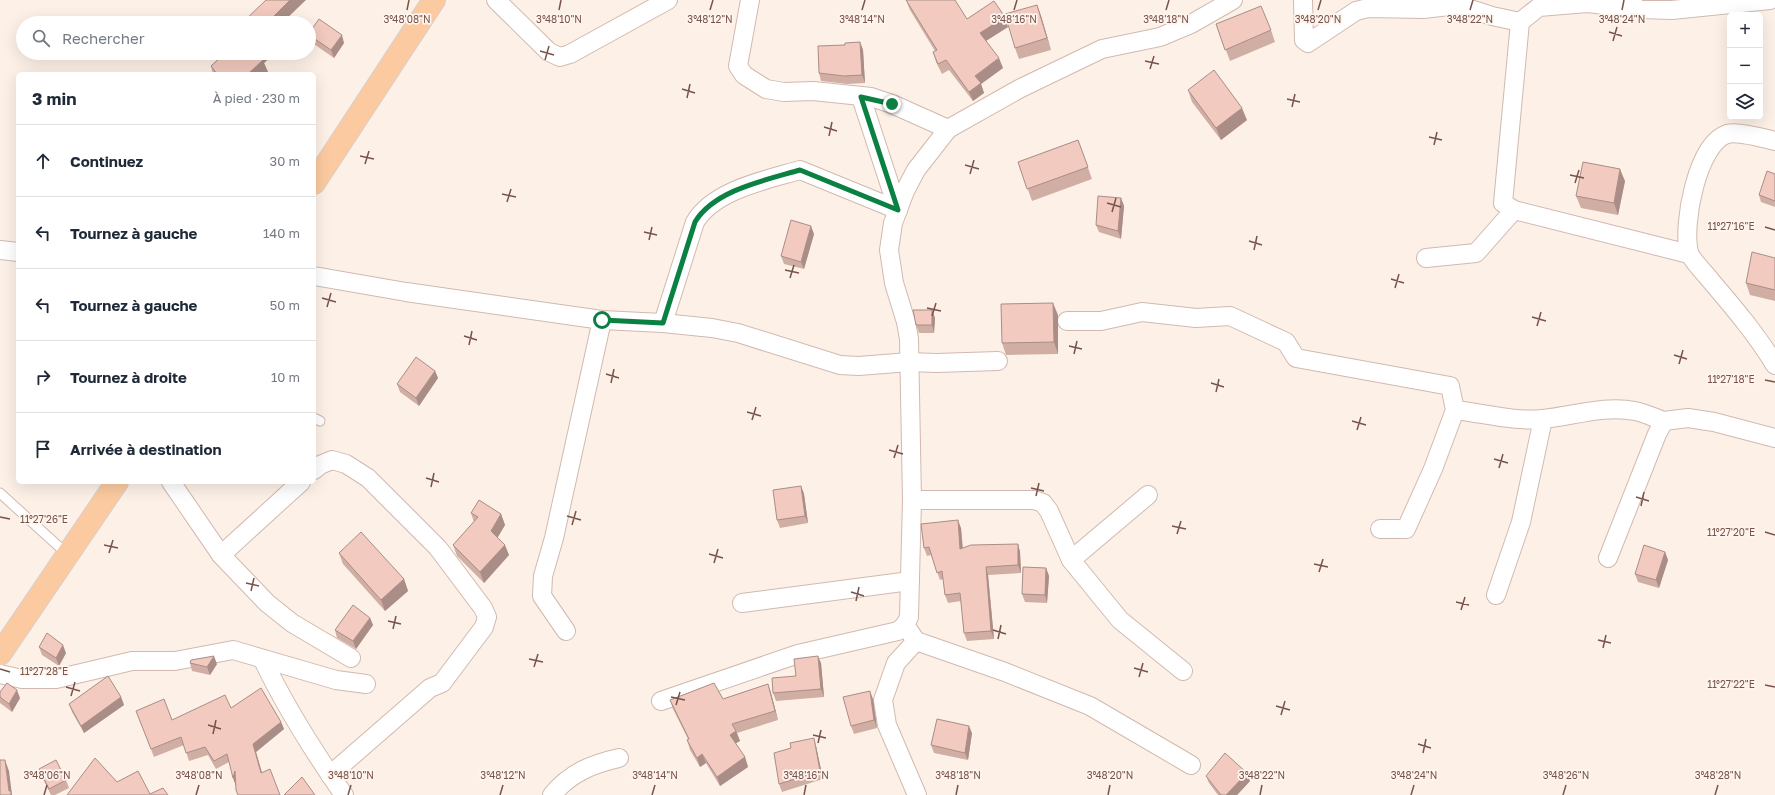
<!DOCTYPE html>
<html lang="fr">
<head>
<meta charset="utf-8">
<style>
	:root { --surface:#fff; --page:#f2f2f3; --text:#1f2937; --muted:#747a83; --line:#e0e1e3 }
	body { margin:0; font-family:"Golos Text",sans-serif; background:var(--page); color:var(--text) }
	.controls { position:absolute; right:12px; top:12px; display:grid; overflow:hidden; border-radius:6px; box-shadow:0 4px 16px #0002 }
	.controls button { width:36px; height:36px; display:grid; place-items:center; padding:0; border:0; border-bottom:1px solid var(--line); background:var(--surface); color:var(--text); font:20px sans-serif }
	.stop { position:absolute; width:12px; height:12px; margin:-9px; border:3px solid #0b8043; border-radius:50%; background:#fff }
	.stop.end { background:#0b8043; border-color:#fff; box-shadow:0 1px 4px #0008 }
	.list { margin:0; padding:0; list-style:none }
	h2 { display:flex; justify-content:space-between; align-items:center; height:52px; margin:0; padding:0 16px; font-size:17px }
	h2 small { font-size:13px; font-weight:400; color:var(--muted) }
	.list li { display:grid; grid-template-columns:26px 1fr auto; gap:12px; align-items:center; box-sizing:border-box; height:72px; padding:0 16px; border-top:1px solid var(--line) }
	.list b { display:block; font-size:15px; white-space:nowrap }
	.list em { font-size:13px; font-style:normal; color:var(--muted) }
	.icon { flex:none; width:22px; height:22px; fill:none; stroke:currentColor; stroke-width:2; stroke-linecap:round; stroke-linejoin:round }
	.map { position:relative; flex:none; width:1775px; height:795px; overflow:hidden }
	.search { position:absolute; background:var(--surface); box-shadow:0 4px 16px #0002; left:16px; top:16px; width:300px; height:44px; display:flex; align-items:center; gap:10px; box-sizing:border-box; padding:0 14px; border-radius:22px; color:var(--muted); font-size:15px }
	.panel { position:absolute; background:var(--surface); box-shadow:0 4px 16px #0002; left:16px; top:72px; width:300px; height:412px; border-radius:6px }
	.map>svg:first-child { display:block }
</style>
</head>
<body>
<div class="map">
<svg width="1775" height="795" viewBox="0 0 1775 795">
	<rect width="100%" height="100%" fill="#fdf1e7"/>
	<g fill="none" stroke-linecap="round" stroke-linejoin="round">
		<defs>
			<g id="service">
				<path d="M 314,418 L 320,421"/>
				<path d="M 0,493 L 67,554"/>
			</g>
			<g id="minor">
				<path d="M 496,0 L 549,52 L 560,57 L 570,54 L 668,0"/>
				<path d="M 750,0 L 738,66 L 744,75 L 766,89 L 784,92 L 813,91 L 871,97 L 892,104 L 948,129"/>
				<path d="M 1303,0 L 1304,40 L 1308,43 L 1356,11 L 1368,8 L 1423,9 L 1458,5 L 1492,16 L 1520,22 L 1539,7 L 1587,3 L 1641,9 L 1672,10 L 1770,0"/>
				<path d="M 1520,22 L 1503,203 L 1514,210 L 1689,254"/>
				<path d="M 861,97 L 898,210"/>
				<path d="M 1775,141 C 1763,138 1738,131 1727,134 C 1697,144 1682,225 1689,252 C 1691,260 1706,274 1711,281 C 1734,308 1757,335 1775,365"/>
				<path d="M 0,250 L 18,252"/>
				<path d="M 1426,258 L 1476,253 L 1514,210"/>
				<path d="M 314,276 L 406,292 L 602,320 L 663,323 L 712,328 L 738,333 L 840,365 L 859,366 L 909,362 L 936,363 L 998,361"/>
				<path d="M 1067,321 L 1101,321 L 1142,312 L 1196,318 L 1230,316 L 1286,342 L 1296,358 L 1450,386 L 1455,410 L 1433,469 L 1406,529 L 1380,529"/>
				<path d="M 663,323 L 695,222 C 714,190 766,180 800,170 L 898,210"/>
				<path d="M 1455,410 C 1483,413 1515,422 1543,419 C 1574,416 1604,405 1635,411 C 1645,413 1655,418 1664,421"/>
				<path d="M 314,470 L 320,465 L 332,460 L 346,464 L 368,478 L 438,548 L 483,608 L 487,617 L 484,627 L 442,683 L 430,688 L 330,775"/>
				<path d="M 171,482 L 221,555 L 267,603 L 292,623 L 351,658"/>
				<path d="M 221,555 L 301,482"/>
				<path d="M 1608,558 L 1657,434 L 1664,421 L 1688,418 L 1714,422 L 1775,438"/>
				<path d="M 1071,560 L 1148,495"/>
				<path d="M 1496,595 L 1521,522 L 1543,419"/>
				<path d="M 742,603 L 910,581"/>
				<path d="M 905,625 L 916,641 L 1005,672 L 1090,706 L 1191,765"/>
				<path d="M 566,631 L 542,596 L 543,576 L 554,538 L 602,320"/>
				<path d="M 916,641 L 896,663 L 883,700 L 887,725 L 917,795"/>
				<path d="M 263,660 C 286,708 314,752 344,795"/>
				<path d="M 1183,671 L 1120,620 L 1071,560 L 1049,511 L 1043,503 L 1034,500 L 912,500 L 909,339 L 906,322 L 894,283 L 889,250 L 893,223 L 905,191 L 916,170 L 948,129 L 1019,89 L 1102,49 L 1160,37 L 1191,24 L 1233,0"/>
				<path d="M 0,674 L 22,679 L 56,679 L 132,661 L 175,661 L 233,650 L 336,680 L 366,684"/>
				<path d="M 661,701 L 798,654 L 898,631 L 905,625 L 909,617 L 912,500"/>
				<path d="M 552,795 C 570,773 592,764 619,758"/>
			</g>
			<g id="primary">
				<path d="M 314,183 L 434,0"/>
				<path d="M 0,654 L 117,482"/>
			</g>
		</defs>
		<use href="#service" stroke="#d1b9af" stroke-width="11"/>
		<use href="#minor" stroke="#d1b9af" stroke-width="20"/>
		<use href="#primary" stroke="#d9cfcd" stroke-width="24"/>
		<use href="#service" stroke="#fff" stroke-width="9"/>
		<use href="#minor" stroke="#fff" stroke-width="18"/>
		<use href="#primary" stroke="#fbcaa0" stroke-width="22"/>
	</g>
	<g fill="#d0aea4">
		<path d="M 906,0 L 967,19 L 1008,27 L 986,41 L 1003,68 L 981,84 L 984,93 L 973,101 L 949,70 L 942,74 L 936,62 L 933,52 L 935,51 L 910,10 Z"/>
		<path d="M 1037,5 L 1041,16 L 1051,50 L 1019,59 L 1015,48 Z"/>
		<path d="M 1216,24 L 1271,30 L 1275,42 L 1230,61 Z"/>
		<path d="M 309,33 L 344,43 L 334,58 L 311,42 L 309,37 Z"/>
		<path d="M 860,42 L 863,50 L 865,83 L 847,84 L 821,81 L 819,73 L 845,45 Z"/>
		<path d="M 209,53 L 275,53 L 264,63 L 268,72 L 265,74 L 213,74 L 211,66 L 217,60 Z"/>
		<path d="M 1188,90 L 1247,120 L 1221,140 L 1192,102 Z"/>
		<path d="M 1078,140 L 1092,179 L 1032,201 L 1018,162 Z"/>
		<path d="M 1775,174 L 1775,207 L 1761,202 L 1759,195 Z"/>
		<path d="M 1625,181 L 1618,215 L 1581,208 L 1576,196 Z"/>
		<path d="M 1121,198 L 1124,206 L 1121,239 L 1099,232 L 1096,225 Z"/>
		<path d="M 814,234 L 804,269 L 784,264 L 781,256 Z"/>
		<path d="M 1775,258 L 1775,301 L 1750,295 L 1746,283 Z"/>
		<path d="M 932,310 L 935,318 L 934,333 L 919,333 L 916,325 Z"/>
		<path d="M 1058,315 L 1058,354 L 1006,355 L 1002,343 Z"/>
		<path d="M 435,371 L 438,378 L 419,406 L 400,392 L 397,384 Z"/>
		<path d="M 801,486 L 804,494 L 808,523 L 780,528 L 777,520 Z"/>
		<path d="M 471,513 L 501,514 L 505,525 L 497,538 L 509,555 L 484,583 L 457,556 L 453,545 L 474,522 Z"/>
		<path d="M 961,528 L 963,548 L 1018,544 L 1020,552 L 1021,573 L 988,575 L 994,639 L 967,641 L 964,633 L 961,601 L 948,603 L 945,595 L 943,579 L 940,580 L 931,555 L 927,556 L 924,548 Z"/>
		<path d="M 1665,552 L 1668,560 L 1659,588 L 1638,582 L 1635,574 Z"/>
		<path d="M 339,553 L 404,579 L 408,591 L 385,611 L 343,564 Z"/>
		<path d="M 1046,568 L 1049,576 L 1047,603 L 1025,602 L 1022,594 Z"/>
		<path d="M 370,618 L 373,625 L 356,649 L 337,638 L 335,630 Z"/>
		<path d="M 39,647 L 66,653 L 59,666 L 42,655 Z"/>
		<path d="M 190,663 L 217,664 L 210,675 L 192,671 Z"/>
		<path d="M 821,663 L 824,697 L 776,701 L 773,693 L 796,676 Z"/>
		<path d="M 768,684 L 771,693 L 778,720 L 737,733 L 740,741 L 735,743 L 745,757 L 748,767 L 720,786 L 706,763 L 700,767 L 690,750 L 687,740 L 688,739 L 673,709 L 670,700 L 723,699 Z"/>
		<path d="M 0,692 L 20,698 L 12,712 L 0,703 Z"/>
		<path d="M 121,697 L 124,705 L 84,733 L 72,712 L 69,704 Z"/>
		<path d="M 873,699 L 877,728 L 854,734 L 851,726 Z"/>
		<path d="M 231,708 L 281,722 L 284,729 L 256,752 L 262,772 L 236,786 L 229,762 L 216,769 L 208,755 L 189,761 L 184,745 L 154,757 L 136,711 L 172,720 Z"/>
		<path d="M 972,733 L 968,760 L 934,753 L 931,745 Z"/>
		<path d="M 816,746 L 823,779 L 782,792 L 779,784 Z"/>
		<path d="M 39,769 L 66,780 L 69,788 L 55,795 L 51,795 L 42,777 Z"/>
		<path d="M 1206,776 L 1250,781 L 1237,795 L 1218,795 L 1209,783 Z"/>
	</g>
	<g fill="#a98d86">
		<path d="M 290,0 L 306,0 L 282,23 L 267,23 Z"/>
		<path d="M 1037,5 L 1041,16 L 1051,50 L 1047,38 Z"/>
		<path d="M 1005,17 L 1008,27 L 984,42 L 980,33 Z"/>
		<path d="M 342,35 L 344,43 L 334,58 L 331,50 Z"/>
		<path d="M 860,42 L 863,50 L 865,83 L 862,75 Z"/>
		<path d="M 259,53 L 275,53 L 264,63 L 268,72 L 265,74 L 248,74 Z"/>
		<path d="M 999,58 L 1003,68 L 981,84 L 984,93 L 973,101 L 969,92 L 975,76 Z"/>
		<path d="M 1242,108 L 1247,120 L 1221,140 L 1216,128 Z"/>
		<path d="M 1620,169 L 1625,181 L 1618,215 L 1614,203 Z"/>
		<path d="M 1121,198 L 1124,206 L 1121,239 L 1118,231 Z"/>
		<path d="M 811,226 L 814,234 L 804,269 L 801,262 Z"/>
		<path d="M 1053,303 L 1058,315 L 1058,354 L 1054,342 Z"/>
		<path d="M 932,310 L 935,318 L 934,333 L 932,325 Z"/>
		<path d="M 435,371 L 438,378 L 419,406 L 416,398 Z"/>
		<path d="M 801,486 L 804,494 L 808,523 L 805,516 Z"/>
		<path d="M 501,514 L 505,525 L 495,542 L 491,531 Z"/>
		<path d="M 958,520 L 961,528 L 963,557 L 960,549 Z"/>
		<path d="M 1018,544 L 1020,552 L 1021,573 L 1018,565 Z"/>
		<path d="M 505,545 L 509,555 L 484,583 L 480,572 Z"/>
		<path d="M 1665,552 L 1668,560 L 1659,588 L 1656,580 Z"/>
		<path d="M 986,567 L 988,575 L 994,639 L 991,631 Z"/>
		<path d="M 1046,568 L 1049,576 L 1047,603 L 1045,595 Z"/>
		<path d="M 404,579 L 408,591 L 385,611 L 381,600 Z"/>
		<path d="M 370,618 L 373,625 L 356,649 L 353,641 Z"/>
		<path d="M 63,645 L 66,653 L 59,666 L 56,658 Z"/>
		<path d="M 214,656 L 217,664 L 210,675 L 207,667 Z"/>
		<path d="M 818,656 L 821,663 L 824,697 L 821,689 Z"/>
		<path d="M 768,684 L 771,693 L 778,720 L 775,711 Z"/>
		<path d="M 17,690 L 20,698 L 12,712 L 9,704 Z"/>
		<path d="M 870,691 L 873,699 L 877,728 L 874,720 Z"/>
		<path d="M 121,697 L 124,705 L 84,733 L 81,726 Z"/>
		<path d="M 281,722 L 284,729 L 256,752 L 264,781 L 261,773 L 253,744 Z"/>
		<path d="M 969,726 L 972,733 L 968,760 L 965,753 Z"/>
		<path d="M 736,731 L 740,741 L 733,745 L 730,735 Z"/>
		<path d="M 814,738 L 816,746 L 823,779 L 820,771 Z"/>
		<path d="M 702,754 L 706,763 L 700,767 L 697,758 Z"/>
		<path d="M 745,757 L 748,767 L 720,786 L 717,777 Z"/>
		<path d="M 5,760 L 9,771 L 12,795 L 11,795 L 9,791 Z"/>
		<path d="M 235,771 L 236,786 L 233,778 Z"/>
		<path d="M 1247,773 L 1250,781 L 1237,795 L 1226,795 Z"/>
	</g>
	<g fill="#f2cabf" stroke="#a98d86">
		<path d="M 266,0 L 290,0 L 267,23 L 242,23 Z"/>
		<path d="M 906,0 L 955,0 L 967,19 L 994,1 L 1005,17 L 980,33 L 999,58 L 975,76 L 981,83 L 969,92 L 946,60 L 938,64 L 933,52 L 937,50 Z"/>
		<path d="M 1037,5 L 1047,38 L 1015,48 L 1005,14 Z"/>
		<path d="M 1261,6 L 1271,30 L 1225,50 L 1216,24 Z"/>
		<path d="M 319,19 L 342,35 L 331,50 L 309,35 L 309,33 Z"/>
		<path d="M 860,42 L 862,75 L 844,76 L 819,73 L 818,46 L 845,45 L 845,43 Z"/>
		<path d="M 218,53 L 259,53 L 258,54 L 263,60 L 248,74 L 217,74 L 211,66 L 222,56 Z"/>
		<path d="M 1214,70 L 1242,108 L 1216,128 L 1188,90 Z"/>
		<path d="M 1078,140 L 1088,167 L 1027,189 L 1018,162 Z"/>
		<path d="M 1583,162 L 1620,169 L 1614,203 L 1576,196 Z"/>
		<path d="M 1767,171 L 1775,174 L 1775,201 L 1759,195 Z"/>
		<path d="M 1098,196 L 1121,198 L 1118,231 L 1096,225 Z"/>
		<path d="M 791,220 L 811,226 L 801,262 L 781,256 Z"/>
		<path d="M 1752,252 L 1775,258 L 1775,290 L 1746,283 Z"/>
		<path d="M 1053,303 L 1054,342 L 1002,343 L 1001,304 Z"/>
		<path d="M 913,310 L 932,310 L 932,325 L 916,325 Z"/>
		<path d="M 416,357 L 435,371 L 416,398 L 397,384 Z"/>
		<path d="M 801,486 L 805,516 L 777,520 L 773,490 Z"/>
		<path d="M 479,500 L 501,514 L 491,531 L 505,545 L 480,572 L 453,545 L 478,517 L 471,513 Z"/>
		<path d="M 958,520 L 960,549 L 971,545 L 1018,544 L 1018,565 L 986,567 L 991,631 L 964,633 L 960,593 L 945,595 L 942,571 L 937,573 L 929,547 L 924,548 L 921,524 Z"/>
		<path d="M 361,532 L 404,579 L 381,600 L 339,553 Z"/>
		<path d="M 1644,545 L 1665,552 L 1656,580 L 1635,574 Z"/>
		<path d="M 1023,567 L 1046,568 L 1045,595 L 1022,594 Z"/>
		<path d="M 353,605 L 370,618 L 353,641 L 335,630 Z"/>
		<path d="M 47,633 L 63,645 L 56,658 L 39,647 Z"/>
		<path d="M 214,656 L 207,667 L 190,663 L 191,660 Z"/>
		<path d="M 818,656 L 821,689 L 773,693 L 772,678 L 796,676 L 794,659 Z"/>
		<path d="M 108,676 L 121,697 L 81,726 L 69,704 Z"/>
		<path d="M 7,683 L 17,690 L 9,704 L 0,697 L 0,692 Z"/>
		<path d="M 714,683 L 723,699 L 768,684 L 775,711 L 732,724 L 736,731 L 730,735 L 745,757 L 717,777 L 702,754 L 697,758 L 687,740 L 689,739 L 670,700 Z"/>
		<path d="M 261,688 L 281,722 L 253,744 L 261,773 L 270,769 L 280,795 L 238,795 L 236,790 L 235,771 L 233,778 L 227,754 L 214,761 L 205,747 L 186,753 L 181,737 L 151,749 L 136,711 L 164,699 L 172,720 L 225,695 L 231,708 Z"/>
		<path d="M 870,691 L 874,720 L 851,726 L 843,697 Z"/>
		<path d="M 937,719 L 969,726 L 965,753 L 931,745 Z"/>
		<path d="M 814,738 L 820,771 L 779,784 L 774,753 L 791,748 L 790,743 Z"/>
		<path d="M 1225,753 L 1247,773 L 1226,795 L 1221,795 L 1206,776 Z"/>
		<path d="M 95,758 L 117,782 L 138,771 L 150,794 L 163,788 L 168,795 L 67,795 Z"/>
		<path d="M 0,760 L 5,760 L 9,791 L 11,791 L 11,795 L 0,795 Z"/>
		<path d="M 56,760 L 66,780 L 49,789 L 39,769 Z"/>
		<path d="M 302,777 L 315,795 L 284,795 Z"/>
	</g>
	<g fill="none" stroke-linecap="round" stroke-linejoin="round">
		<path stroke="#0b8043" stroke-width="5" d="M 602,320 L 663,323 L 695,222 C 714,190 766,180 800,170 L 898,210 L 861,97 L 892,104"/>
	</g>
	<path fill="none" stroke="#77534b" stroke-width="1.5" d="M 407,10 L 409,0M 559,10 L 561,0M 710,10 L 713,0M 862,10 L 865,0M 1014,10 L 1017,0M 1166,10 L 1169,0M 1318,10 L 1321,0M 1470,10 L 1473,0M 1622,10 L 1624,0M 1609,32 L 1622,36M 1613,41 L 1617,27M 540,51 L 554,55M 545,60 L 549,46M 1145,61 L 1159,64M 1150,69 L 1154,56M 682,89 L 695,93M 687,98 L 690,84M 1287,99 L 1300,102M 1292,107 L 1295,94M 824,127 L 837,131M 829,136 L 832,122M 1429,137 L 1442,140M 1434,145 L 1437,132M 360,156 L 374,159M 365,164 L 369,151M 965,165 L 979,169M 970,174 L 974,160M 1570,175 L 1584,178M 1575,183 L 1579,170M 502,194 L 516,197M 507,202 L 511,189M 1107,203 L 1121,207M 1112,212 L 1116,198M 1765,227 L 1775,230M 644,232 L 657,235M 649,240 L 652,227M 1249,241 L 1262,245M 1254,250 L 1257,236M 785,270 L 799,273M 790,278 L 794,265M 1391,279 L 1404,283M 1395,288 L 1399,274M 322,298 L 336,302M 327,307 L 331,293M 927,308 L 941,311M 932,316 L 936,303M 1532,317 L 1546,321M 1537,326 L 1541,312M 464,336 L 477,340M 469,345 L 472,331M 1069,346 L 1082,349M 1074,354 L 1077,341M 1674,355 L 1687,359M 1679,364 L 1683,350M 606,374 L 619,378M 1765,380 L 1775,382M 611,383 L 614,369M 1211,383 L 1224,387M 1216,392 L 1219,379M 747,412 L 761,416M 752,420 L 756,407M 1352,421 L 1366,425M 1357,430 L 1361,417M 889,450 L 903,454M 894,458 L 898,445M 1494,459 L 1508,463M 1499,468 L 1503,454M 426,478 L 439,482M 431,487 L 434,473M 1031,488 L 1044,491M 1036,496 L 1039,483M 1636,497 L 1649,501M 1641,506 L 1644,492M 567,516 L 581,520M 0,517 L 10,519M 572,525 L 576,511M 1172,526 L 1186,529M 1765,532 L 1775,535M 1177,534 L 1181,521M 104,545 L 118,548M 109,553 L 113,540M 709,554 L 723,558M 714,563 L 718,549M 1314,564 L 1328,567M 1319,572 L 1323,559M 246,583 L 259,586M 251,591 L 254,578M 851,592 L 864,596M 856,601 L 859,587M 1456,602 L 1469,605M 1461,610 L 1465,597M 388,621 L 401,624M 393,629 L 396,616M 993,630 L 1006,634M 998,639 L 1001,625M 1598,640 L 1611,643M 1603,648 L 1606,635M 529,659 L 543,662M 534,667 L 538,654M 1134,668 L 1148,672M 0,669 L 10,672M 1139,677 L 1143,663M 1765,685 L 1775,687M 66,687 L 80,691M 71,696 L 75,682M 671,697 L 685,700M 676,705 L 680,692M 1276,706 L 1290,710M 1281,715 L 1285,701M 208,725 L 221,729M 213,734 L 216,720M 813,735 L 826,738M 818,743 L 821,730M 1418,744 L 1431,748M 1423,753 L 1426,739M 44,795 L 47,785M 196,795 L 199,785M 348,795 L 351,785M 500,795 L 503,785M 652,795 L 655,785M 804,795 L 806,785M 956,795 L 958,785M 1108,795 L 1110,785M 1260,795 L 1262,785M 1411,795 L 1414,785M 1563,795 L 1566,785M 1715,795 L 1718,785"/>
	<g font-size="10" text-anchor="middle" fill="#77534b" stroke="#fff5ee" stroke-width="3.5" stroke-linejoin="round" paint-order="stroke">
		<text x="407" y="23">3°48'08"N</text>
		<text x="559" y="23">3°48'10"N</text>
		<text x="710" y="23">3°48'12"N</text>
		<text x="862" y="23">3°48'14"N</text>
		<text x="1014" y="23">3°48'16"N</text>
		<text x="1166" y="23">3°48'18"N</text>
		<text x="1318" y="23">3°48'20"N</text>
		<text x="1470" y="23">3°48'22"N</text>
		<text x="1622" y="23">3°48'24"N</text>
		<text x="1731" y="230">11°27'16"E</text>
		<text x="1731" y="383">11°27'18"E</text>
		<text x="44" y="523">11°27'26"E</text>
		<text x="1731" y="536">11°27'20"E</text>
		<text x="44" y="675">11°27'28"E</text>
		<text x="1731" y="688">11°27'22"E</text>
		<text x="47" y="779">3°48'06"N</text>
		<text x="199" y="779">3°48'08"N</text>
		<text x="351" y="779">3°48'10"N</text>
		<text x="503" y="779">3°48'12"N</text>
		<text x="655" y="779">3°48'14"N</text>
		<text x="806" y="779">3°48'16"N</text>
		<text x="958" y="779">3°48'18"N</text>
		<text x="1110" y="779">3°48'20"N</text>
		<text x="1262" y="779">3°48'22"N</text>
		<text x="1414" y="779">3°48'24"N</text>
		<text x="1566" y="779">3°48'26"N</text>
		<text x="1718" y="779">3°48'28"N</text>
	</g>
</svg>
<div class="controls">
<button>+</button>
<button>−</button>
<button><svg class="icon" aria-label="layers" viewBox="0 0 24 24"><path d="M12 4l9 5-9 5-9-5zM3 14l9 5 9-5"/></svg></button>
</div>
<div class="stop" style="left:602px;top:320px"></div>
<div class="stop end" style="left:892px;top:104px"></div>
<div class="search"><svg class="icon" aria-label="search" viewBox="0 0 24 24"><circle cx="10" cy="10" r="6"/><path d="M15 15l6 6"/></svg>Rechercher</div>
<section class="panel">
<h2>3 min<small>À pied · 230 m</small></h2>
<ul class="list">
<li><svg class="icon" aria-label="ahead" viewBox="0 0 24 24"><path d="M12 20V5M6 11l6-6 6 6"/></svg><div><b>Continuez</b></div><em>30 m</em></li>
<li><svg class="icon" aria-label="left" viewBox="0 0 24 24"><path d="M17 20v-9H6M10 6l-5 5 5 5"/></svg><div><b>Tournez à gauche</b></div><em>140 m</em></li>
<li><svg class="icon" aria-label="left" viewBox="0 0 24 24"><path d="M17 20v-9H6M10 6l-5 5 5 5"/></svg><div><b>Tournez à gauche</b></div><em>50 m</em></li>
<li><svg class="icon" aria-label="right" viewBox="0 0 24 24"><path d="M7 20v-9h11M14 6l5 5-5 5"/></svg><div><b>Tournez à droite</b></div><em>10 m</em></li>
<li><svg class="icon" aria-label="arrive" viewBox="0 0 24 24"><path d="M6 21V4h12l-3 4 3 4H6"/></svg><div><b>Arrivée à destination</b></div></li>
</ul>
</section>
</div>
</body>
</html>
